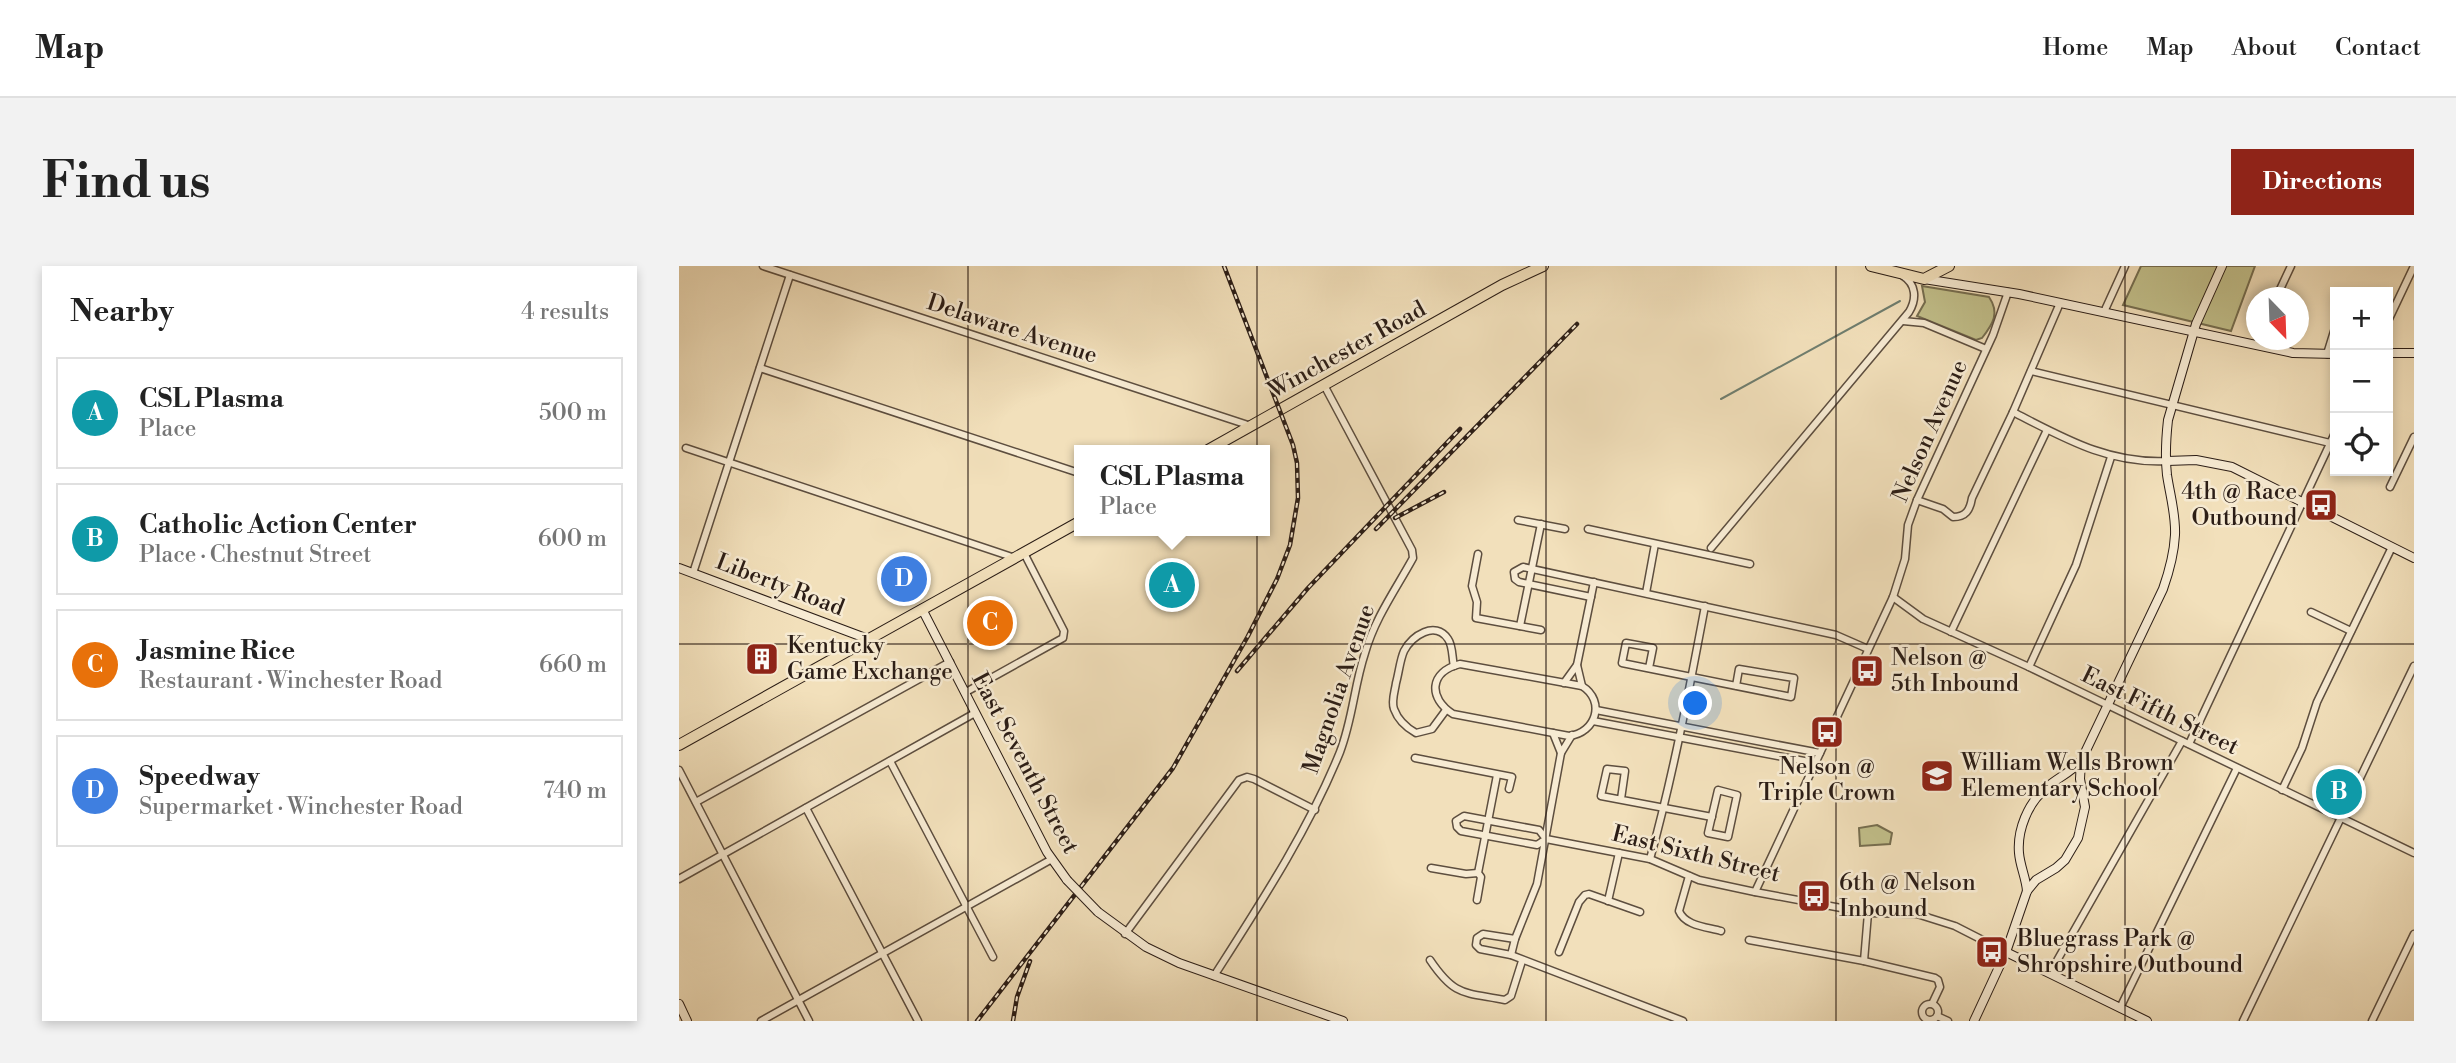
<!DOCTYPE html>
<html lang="en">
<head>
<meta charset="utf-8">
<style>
	:root { --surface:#fff; --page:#f2f2f2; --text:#222; --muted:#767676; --line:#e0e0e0; --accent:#8f2418 }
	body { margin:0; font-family:"Libre Bodoni",serif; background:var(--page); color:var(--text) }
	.controls { position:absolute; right:21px; top:21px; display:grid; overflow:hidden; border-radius:0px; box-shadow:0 4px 10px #0003 }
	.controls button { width:63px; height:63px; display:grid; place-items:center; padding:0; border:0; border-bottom:2px solid var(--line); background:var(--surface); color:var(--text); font:35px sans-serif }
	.compass { position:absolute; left:1567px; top:21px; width:63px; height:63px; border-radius:50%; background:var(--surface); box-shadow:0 4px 10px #0003; rotate:157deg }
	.you { position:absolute; left:1017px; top:438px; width:24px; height:24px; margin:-18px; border:5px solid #fff; border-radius:50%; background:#1a73e8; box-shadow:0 0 0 10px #1a73e833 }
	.badge { display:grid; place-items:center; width:46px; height:46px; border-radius:50%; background:var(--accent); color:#fff; font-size:23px; font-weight:700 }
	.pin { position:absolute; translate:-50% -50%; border:4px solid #fff; box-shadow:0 2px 7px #0006 }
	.popup { position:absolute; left:395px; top:179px; width:196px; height:91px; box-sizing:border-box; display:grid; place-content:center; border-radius:0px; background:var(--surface); filter:drop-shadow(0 2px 5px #0005); font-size:23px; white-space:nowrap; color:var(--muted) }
	.popup b { font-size:26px; color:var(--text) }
	.popup::after { content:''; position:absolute; left:50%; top:100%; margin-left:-14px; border:14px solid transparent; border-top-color:var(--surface) }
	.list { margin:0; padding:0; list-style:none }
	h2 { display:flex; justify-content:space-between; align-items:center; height:91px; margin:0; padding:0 28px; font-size:30px }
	h2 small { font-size:23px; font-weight:400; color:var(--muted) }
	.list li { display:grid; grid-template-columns:46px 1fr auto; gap:21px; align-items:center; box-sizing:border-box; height:112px; margin:0 14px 14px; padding:0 14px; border:2px solid var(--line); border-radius:0px }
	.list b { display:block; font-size:26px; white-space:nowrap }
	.list p { margin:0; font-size:23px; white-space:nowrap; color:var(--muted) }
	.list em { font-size:23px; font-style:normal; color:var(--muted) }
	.icon { flex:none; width:38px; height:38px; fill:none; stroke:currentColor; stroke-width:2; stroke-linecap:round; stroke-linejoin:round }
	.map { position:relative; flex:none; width:1735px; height:755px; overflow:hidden; border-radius:0px }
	header { display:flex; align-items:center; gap:42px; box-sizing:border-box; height:98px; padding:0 35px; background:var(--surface); border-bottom:2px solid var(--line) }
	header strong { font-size:33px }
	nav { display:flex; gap:38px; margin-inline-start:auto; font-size:24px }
	.intro { display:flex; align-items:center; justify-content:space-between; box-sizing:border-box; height:168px; padding:0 42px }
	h1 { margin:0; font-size:49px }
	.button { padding:18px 32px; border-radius:0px; background:var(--accent); color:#fff; font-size:24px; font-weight:700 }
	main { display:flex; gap:42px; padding:0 42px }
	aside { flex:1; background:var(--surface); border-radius:0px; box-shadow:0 4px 10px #0003 }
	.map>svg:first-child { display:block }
</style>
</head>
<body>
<header>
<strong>Map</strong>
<nav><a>Home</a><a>Map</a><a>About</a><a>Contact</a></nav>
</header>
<div class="intro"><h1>Find us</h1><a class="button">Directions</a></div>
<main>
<aside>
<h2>Nearby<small>4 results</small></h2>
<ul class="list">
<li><span class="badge" style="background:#0f9aa8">A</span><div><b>CSL Plasma</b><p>Place</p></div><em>500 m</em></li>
<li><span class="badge" style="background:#0f9aa8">B</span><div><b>Catholic Action Center</b><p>Place · Chestnut Street</p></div><em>600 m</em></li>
<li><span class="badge" style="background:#e8710a">C</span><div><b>Jasmine Rice</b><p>Restaurant · Winchester Road</p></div><em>660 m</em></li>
<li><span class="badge" style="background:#3f7fe0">D</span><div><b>Speedway</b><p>Supermarket · Winchester Road</p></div><em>740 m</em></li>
</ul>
</aside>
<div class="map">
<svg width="1735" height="755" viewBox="0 0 1735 755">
	<rect width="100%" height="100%" fill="#f2e0bb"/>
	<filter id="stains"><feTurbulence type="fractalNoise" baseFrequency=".00286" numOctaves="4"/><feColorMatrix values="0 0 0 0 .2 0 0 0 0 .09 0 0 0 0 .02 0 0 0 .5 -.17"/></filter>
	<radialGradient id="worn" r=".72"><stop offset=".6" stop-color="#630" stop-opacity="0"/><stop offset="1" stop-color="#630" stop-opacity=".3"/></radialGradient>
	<g fill="#c2c08b" stroke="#766e50" stroke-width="2">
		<path d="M 1462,0 L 1576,0 L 1552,65 L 1444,39 Z"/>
		<path d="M 1243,20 L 1310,31 C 1321,47 1314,58 1303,72 L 1297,74 L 1238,50 L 1246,36 Z"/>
		<path d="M 1198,559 L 1213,567 L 1211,578 L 1181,580 L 1180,562 Z"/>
	</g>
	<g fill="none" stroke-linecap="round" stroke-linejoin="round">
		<path stroke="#6f7e6f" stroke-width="2" d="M 1042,133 L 1221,35"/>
		<defs>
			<g id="street">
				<path d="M 84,0 L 572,160"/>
				<path d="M 1597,32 L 1612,0"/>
				<path d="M 1425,46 L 1446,0"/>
				<path d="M 1224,55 L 1245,57 L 1307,83"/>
				<path d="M 1709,55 L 1735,0"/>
				<path d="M 1648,88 L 1656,62"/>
				<path d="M 81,102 L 400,207"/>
				<path d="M 1352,105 L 1651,177"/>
				<path d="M 1334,146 C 1385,172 1429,198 1488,195"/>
				<path d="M 7,182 L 336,292"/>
				<path d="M 1711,221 L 1735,171"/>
				<path d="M 1238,234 L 1264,243 L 1274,251 C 1287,251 1291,244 1293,232 L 1334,146 L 1381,37"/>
				<path d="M 839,254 L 886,263"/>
				<path d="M 909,263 L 1071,298"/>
				<path d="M 1032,282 L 1230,46 C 1238,33 1237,18 1224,10"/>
				<path d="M 799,288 L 793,320 L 798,336 L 797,352 L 862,364"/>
				<path d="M 14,307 L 111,9"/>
				<path d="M 967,327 L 976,278"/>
				<path d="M 912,331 L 840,316 L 836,313 L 835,306 L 844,301 L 1157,369 L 1189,383"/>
				<path d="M 1214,331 L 1244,353 L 1350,401 L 1735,587"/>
				<path d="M 1632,346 L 1672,365"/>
				<path d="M 841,360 L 862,258"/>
				<path d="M 1272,366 L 1368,164"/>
				<path d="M 781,398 L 903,420 C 927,435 917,467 890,470 L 774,448 C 749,432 750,406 781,398 Z"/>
				<path d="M 898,399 L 915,316"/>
				<path d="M 1350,401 L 1397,299 L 1432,191"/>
				<path d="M 970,402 L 974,382 L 947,377 L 943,397 L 1112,431 L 1115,412 L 1060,403 L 1057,420"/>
				<path d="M 885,417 L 898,399 L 903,420"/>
				<path d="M 287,426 L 384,372 L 385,365 L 345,287"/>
				<path d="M 767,444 L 753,463 L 737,467 C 728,462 719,454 715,443 C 712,435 716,425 717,417 C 720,406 721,394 725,385 C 733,370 756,354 769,373 C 774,380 773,392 775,400"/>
				<path d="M 917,444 L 1141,487"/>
				<path d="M 914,455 L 1136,497"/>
				<path d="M 874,467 L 882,487 L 893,469"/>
				<path d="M 1510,478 L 1656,167"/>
				<path d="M 736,492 L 833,511 L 830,523"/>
				<path d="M 211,495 L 314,691"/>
				<path d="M 0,504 L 130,755"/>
				<path d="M 1039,524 L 1058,529 L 1049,571 L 1029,567 Z"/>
				<path d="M 1603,524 L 1623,482 L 1638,436 L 1713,281"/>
				<path d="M 942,533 L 946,505 L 928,503 L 922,530 L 1033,551"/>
				<path d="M 17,536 L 271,396"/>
				<path d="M 127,542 L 239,755"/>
				<path d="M 867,573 L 858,579 L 782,565 L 778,561 L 777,555 L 785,550 L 860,564 L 867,573 L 971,593 L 1020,614 L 1076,626 L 1189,647 L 1238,648 L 1276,660 L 1327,686"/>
				<path d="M 971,593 C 994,510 1010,425 1026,340"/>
				<path d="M 752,602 L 787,608 L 799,607"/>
				<path d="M 1010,610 L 1000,645 C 1006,660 1028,661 1042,665"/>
				<path d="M 0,613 L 296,447"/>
				<path d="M 1076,626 L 1214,331 L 1226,293 L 1229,259 L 1238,234 L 1314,69 L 1329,26"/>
				<path d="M 798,634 L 802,611 L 799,607 L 818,509"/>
				<path d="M 929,635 L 940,587"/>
				<path d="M 446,668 L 560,514 L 568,511 L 575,513 L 636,544"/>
				<path d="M 836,673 L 804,668 L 798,672 L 797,679 L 801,683 L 832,689 L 1004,755"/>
				<path d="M 1070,674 L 1185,695 L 1256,712 L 1259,714 L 1261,721 L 1253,738"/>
				<path d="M 880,686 L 900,636 L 906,629 L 910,628 L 961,646"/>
				<path d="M 832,689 L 836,673 L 858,618 L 882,487"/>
				<path d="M 751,694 C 776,731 785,726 826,734 L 832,730 L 843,695"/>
				<path d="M 1185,695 L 1189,647"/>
				<path d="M 1371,707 L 1503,475"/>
				<path d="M 535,710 C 581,638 629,565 661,486 C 674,452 675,420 686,387 C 696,352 717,323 734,292 L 733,284 L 645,119"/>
				<circle cx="1251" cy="746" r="8"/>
				<path d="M 1441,742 L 1558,502"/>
				<path d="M 1258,750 L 1269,755"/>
				<path d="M 82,755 L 373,593"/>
				<path d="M 1564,755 L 1735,400"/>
				<path d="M 1693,755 L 1735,668"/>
			</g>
			<g id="secondary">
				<path d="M 1245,13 L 1340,28 L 1614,87 L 1656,88"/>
				<path d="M 1709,87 L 1735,87"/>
				<path d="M 1488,195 L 1517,194 L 1553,201 L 1735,292"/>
				<path d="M 0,302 L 189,373"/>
				<path d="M 243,343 L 368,586 L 388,614"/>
				<path d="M 1348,625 C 1347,612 1341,600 1340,587 C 1338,564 1349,537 1367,522 C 1378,512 1391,507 1402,495 L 1484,323 C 1490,306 1495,288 1496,269 C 1497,249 1491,229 1488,209 C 1486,191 1487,172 1489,154 L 1517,58 L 1543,0"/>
				<path d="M 419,646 L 467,681 L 500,697 L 664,755"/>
				<path d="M 1327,686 L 1468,755"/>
				<path d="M 0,738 L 8,755"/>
				<path d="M 1295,755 L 1327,686 L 1348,625 L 1357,614 L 1377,602 L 1386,594 L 1399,572 L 1406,541 L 1401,513 L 1402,495"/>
			</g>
			<g id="primary">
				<path d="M 1192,0 L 1245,13 L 1270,0"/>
				<path d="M 529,184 L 823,19 L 864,0"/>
				<path d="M 0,479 L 400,256"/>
			</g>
		</defs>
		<use href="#street" stroke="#5d4e3f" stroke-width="9"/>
		<use href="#secondary" stroke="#2b1d16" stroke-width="10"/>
		<use href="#primary" stroke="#2b1d16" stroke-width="12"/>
		<use href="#street" stroke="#f7ebd3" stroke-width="6"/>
		<use href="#secondary" stroke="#f7ebd3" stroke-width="8"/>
		<use href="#primary" stroke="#f2e0bb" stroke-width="10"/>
		<defs>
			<g id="rail">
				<path d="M 716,252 L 765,226"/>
				<path d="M 697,263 L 898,58"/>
				<path d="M 558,405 L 629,322 L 781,163"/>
				<path d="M 298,755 L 494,502 L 569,370 L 598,313 L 611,279 L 619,232 L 618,197 L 614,179 L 545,0"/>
				<path d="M 334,755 L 338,731 L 351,695"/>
			</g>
		</defs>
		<use href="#rail" stroke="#2b1d16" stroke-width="4.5"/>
		<use href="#rail" stroke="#f7ebd3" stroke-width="2" stroke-dasharray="5" stroke-linecap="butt"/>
		<defs>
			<path id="secondary-bridge" d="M 388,614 L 419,646"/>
		</defs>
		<use href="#secondary-bridge" stroke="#2b1d16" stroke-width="10" stroke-linecap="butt"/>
		<use href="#secondary-bridge" stroke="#f7ebd3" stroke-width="8"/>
	</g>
	<path fill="none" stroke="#2b1d16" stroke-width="2" stroke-opacity="0.55" d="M 289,0 L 289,755M 578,0 L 578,755M 867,0 L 867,755M 1157,0 L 1157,755M 1446,0 L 1446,755M 0,378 L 1735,378"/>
	<defs>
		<symbol id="bus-square" viewBox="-11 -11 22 22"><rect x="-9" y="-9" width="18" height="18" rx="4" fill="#8f2418" stroke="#f7ebd3"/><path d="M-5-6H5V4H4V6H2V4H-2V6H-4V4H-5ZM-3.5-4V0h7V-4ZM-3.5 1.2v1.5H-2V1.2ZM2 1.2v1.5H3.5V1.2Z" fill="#fff"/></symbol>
		<symbol id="building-square" viewBox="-11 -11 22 22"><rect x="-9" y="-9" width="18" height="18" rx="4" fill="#8f2418" stroke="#f7ebd3"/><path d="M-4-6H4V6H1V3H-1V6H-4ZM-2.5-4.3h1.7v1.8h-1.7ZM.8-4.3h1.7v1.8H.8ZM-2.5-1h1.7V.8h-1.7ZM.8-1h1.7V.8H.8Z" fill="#fff"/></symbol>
		<symbol id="school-square" viewBox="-11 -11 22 22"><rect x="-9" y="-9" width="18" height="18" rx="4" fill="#8f2418" stroke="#f7ebd3"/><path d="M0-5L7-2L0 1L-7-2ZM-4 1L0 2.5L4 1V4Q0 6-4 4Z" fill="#fff"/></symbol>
	</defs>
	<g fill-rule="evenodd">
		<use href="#bus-square" x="1623" y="220" width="38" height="38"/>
		<use href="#building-square" x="64" y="374" width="38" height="38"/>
		<use href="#bus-square" x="1169" y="386" width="38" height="38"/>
		<use href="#bus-square" x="1129" y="447" width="38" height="38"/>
		<use href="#school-square" x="1239" y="491" width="38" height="38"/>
		<use href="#bus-square" x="1116" y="611" width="38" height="38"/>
		<use href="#bus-square" x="1294" y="667" width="38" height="38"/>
	</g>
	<g text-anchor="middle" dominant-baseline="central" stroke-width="5" stroke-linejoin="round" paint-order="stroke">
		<g font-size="23" fill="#2b1d16" stroke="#f7ebd3">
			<text transform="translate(333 63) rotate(18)">Delaware Avenue</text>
			<text transform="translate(668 84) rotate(-29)">Winchester Road</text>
			<text transform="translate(1251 165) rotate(-66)">Nelson Avenue</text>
			<text transform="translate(101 319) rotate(21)">Liberty Road</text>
			<text transform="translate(660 423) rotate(-71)">Magnolia Avenue</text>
			<text transform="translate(1481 445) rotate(26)">East Fifth Street</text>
			<text transform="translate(346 497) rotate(62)">East Seventh Street</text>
			<text transform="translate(1017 588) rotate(14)">East Sixth Street</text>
		</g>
		<g font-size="23" fill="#2b1d16" stroke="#f7ebd3" text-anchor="start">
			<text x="1618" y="226" text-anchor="end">4th @ Race<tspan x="1618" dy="26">Outbound</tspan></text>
			<text x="108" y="380">Kentucky<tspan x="108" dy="26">Game Exchange</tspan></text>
			<text x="1212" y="392">Nelson @<tspan x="1212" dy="26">5th Inbound</tspan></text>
			<text x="1282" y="497">William Wells Brown<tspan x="1282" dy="26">Elementary School</tspan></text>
			<text x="1148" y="501" text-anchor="middle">Nelson @<tspan x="1148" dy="26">Triple Crown</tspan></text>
			<text x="1160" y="617">6th @ Nelson<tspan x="1160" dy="26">Inbound</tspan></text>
			<text x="1338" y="673">Bluegrass Park @<tspan x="1338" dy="26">Shropshire Outbound</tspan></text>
		</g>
	</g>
	<rect width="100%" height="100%" filter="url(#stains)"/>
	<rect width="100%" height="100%" fill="url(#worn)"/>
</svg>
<div class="controls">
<button>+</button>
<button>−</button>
<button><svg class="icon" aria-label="locate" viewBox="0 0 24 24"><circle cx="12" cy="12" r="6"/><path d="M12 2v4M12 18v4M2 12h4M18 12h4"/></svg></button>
</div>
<svg class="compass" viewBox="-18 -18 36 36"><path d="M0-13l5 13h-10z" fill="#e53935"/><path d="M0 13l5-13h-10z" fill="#767676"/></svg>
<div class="you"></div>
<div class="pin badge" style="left:493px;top:319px;background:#0f9aa8">A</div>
<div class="popup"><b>CSL Plasma</b>Place</div>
<div class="pin badge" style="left:1660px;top:526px;background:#0f9aa8">B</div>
<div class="pin badge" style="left:311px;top:357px;background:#e8710a">C</div>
<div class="pin badge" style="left:225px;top:313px;background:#3f7fe0">D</div>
</div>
</main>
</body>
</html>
